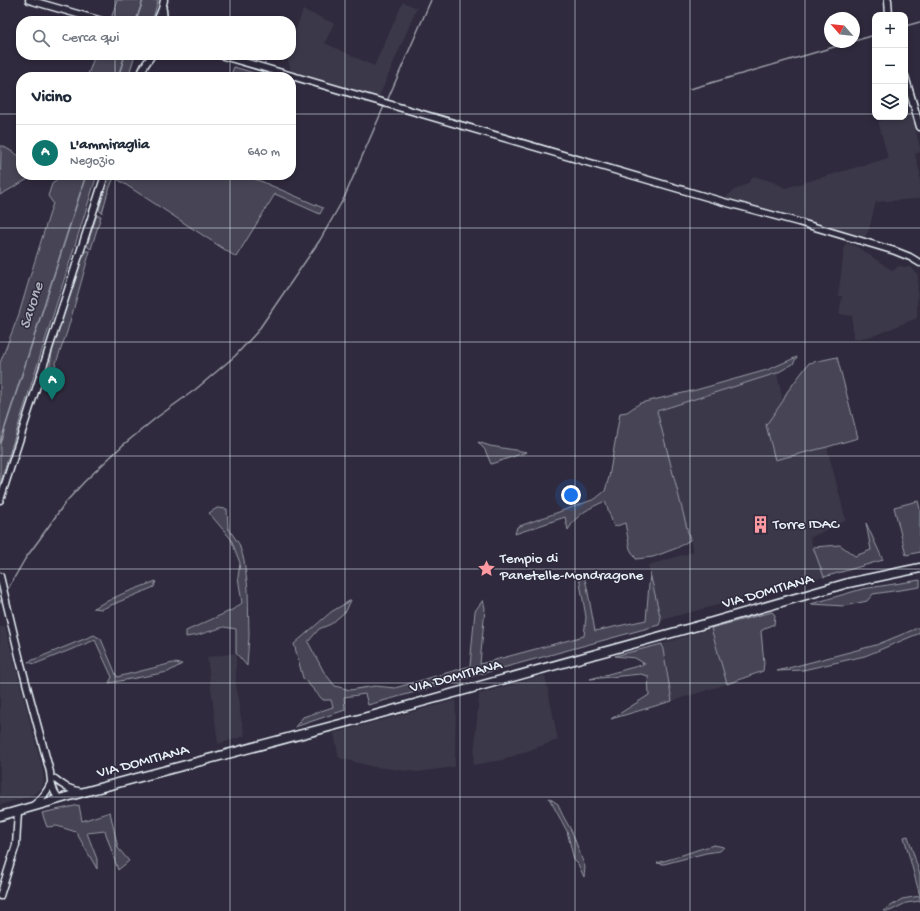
<!DOCTYPE html>
<html lang="it">
<head>
<meta charset="utf-8">
<style>
	:root { --surface:#fff; --page:#f6f6f7; --text:#1f2937; --muted:#747a83; --line:#e0e1e3; --accent:#0f766e }
	body { margin:0; font-family:"Gochi Hand",sans-serif; background:var(--page); color:var(--text) }
	.controls { position:absolute; right:12px; top:12px; display:grid; overflow:hidden; border-radius:8px; box-shadow:0 2px 6px #0003 }
	.controls button { width:36px; height:36px; display:grid; place-items:center; padding:0; border:0; border-bottom:1px solid var(--line); background:var(--surface); color:var(--text); font:20px sans-serif }
	.compass { position:absolute; left:824px; top:12px; width:36px; height:36px; border-radius:50%; background:var(--surface); box-shadow:0 2px 6px #0003; rotate:297deg }
	.you { position:absolute; left:571px; top:495px; width:14px; height:14px; margin:-10px; border:3px solid #fff; border-radius:50%; background:#1a73e8; box-shadow:0 0 0 6px #1a73e833 }
	.badge { display:grid; place-items:center; width:26px; height:26px; border-radius:50%; background:var(--accent); color:#fff; font-size:13px; font-weight:700 }
	.pin { position:absolute; translate:-50% -33px; filter:drop-shadow(0 1px 2px #0008) }
	.pin::after { content:''; position:absolute; top:21px; width:14px; height:12px; background:inherit; clip-path:polygon(0 0,100% 0,50% 100%) }
	.list { margin:0; padding:0; list-style:none }
	h2 { display:flex; justify-content:space-between; align-items:center; height:52px; margin:0; padding:0 16px; font-size:17px }
	h2 small { font-size:13px; font-weight:400; color:var(--muted) }
	.list li { display:grid; grid-template-columns:26px 1fr auto; gap:12px; align-items:center; box-sizing:border-box; height:56px; padding:0 16px; border-top:1px solid var(--line) }
	.list b { display:block; font-size:15px; white-space:nowrap }
	.list p { margin:0; font-size:13px; white-space:nowrap; color:var(--muted) }
	.list em { font-size:13px; font-style:normal; color:var(--muted) }
	.icon { flex:none; width:22px; height:22px; fill:none; stroke:currentColor; stroke-width:2; stroke-linecap:round; stroke-linejoin:round }
	.map { position:relative; flex:none; width:920px; height:911px; overflow:hidden }
	.search { position:absolute; background:var(--surface); box-shadow:0 2px 6px #0003; left:16px; top:16px; width:280px; height:44px; display:flex; align-items:center; gap:10px; box-sizing:border-box; padding:0 14px; border-radius:16px; color:var(--muted); font-size:15px }
	.panel { position:absolute; background:var(--surface); box-shadow:0 2px 6px #0003; left:16px; top:72px; width:280px; height:108px; border-radius:16px }
	.map>svg:first-child { display:block }
</style>
</head>
<body>
<div class="map">
<svg width="920" height="911" viewBox="0 0 920 911">
	<rect width="100%" height="100%" fill="#2f2a3d"/>
	<filter id="ink" filterUnits="userSpaceOnUse"><feTurbulence type="fractalNoise" baseFrequency=".025" numOctaves="2"/><feDisplacementMap in="SourceGraphic" scale="8" xChannelSelector="R" yChannelSelector="G"/><feConvolveMatrix kernelMatrix="1 2 1 2 8 2 1 2 1" color-interpolation-filters="sRGB"/></filter>
	<g filter="url(#ink)">
		<g fill="#3b3749">
			<path d="M 403,2 L 417,8 L 379,97 L 295,74 L 291,71 L 286,55 L 291,55 L 291,42 L 303,10 L 334,23 L 325,43 L 374,66 Z"/>
			<path d="M 911,111 L 920,147 L 920,152 L 915,154 L 920,173 L 920,198 L 916,199 L 876,202 L 869,230 L 865,237 L 725,198 L 734,190 L 743,186 L 750,181 L 753,176 L 774,182 L 785,188 L 888,158 L 878,121 L 891,117 L 905,117 L 905,113 Z"/>
			<path d="M 845,243 L 856,246 L 893,271 L 898,266 L 910,267 L 918,275 L 917,318 L 876,335 L 853,340 L 852,316 L 839,314 L 842,296 L 838,296 Z"/>
			<path d="M 777,373 L 783,401 L 766,425 L 775,460 L 827,447 L 846,520 L 810,538 L 824,577 L 661,620 L 648,565 L 693,552 L 656,411 Z"/>
			<path d="M 5,626 L 42,767 L 44,780 L 42,788 L 33,795 L 0,805 L 0,627 Z"/>
			<path d="M 711,628 L 727,684 L 672,701 L 662,644 Z"/>
			<path d="M 236,653 L 236,683 L 240,713 L 245,736 L 218,744 L 207,657 Z"/>
			<path d="M 545,675 L 558,740 L 502,760 L 473,765 L 479,694 Z"/>
			<path d="M 456,700 L 455,767 L 418,772 L 374,767 L 339,758 L 334,733 Z"/>
		</g>
		<g fill="#464455" stroke="#979aa6">
			<path d="M 117,0 L 158,0 L 154,15 L 149,21 L 116,21 L 111,19 Z"/>
			<path d="M 95,55 L 135,55 L 128,77 L 87,77 Z"/>
			<path d="M 234,67 L 261,75 L 260,77 L 230,77 Z"/>
			<path d="M 1,145 L 21,157 L 21,175 L 35,175 L 0,195 Z"/>
			<path d="M 59,175 L 97,175 L 0,484 L 0,363 L 19,314 L 29,280 L 51,209 L 53,203 L 48,196 L 52,184 L 57,179 Z"/>
			<path d="M 109,175 L 244,175 L 263,182 L 323,208 L 320,214 L 275,194 L 236,257 L 114,177 L 107,195 L 102,213 L 99,210 Z"/>
			<path d="M 97,216 L 101,216 L 91,249 L 88,247 L 87,245 L 96,217 Z"/>
			<path d="M 86,251 L 90,251 L 67,332 L 51,377 L 49,373 L 52,351 L 84,252 Z"/>
			<path d="M 797,357 L 793,364 L 777,373 L 657,411 L 690,540 L 677,548 L 653,557 L 636,559 L 630,549 L 625,523 L 614,527 L 605,501 C 588,509 578,513 568,530 L 565,517 L 515,534 L 517,527 L 595,499 L 605,491 L 609,477 L 620,413 L 627,412 L 640,403 L 696,390 L 767,370 Z"/>
			<path d="M 837,357 L 858,438 L 827,447 L 775,460 L 766,425 L 783,401 L 787,392 L 809,363 Z"/>
			<path d="M 478,442 L 490,446 L 527,452 L 491,464 L 485,450 Z"/>
			<path d="M 918,501 L 920,509 L 920,552 L 906,555 L 894,507 Z"/>
			<path d="M 217,508 L 227,509 L 228,528 L 239,544 L 244,560 L 248,589 L 249,635 L 247,666 L 236,653 L 236,629 L 224,627 L 198,635 L 186,637 L 186,631 L 232,610 L 242,603 L 238,577 L 240,563 L 231,539 L 209,513 Z"/>
			<path d="M 866,523 L 883,560 L 824,577 L 813,547 L 840,545 L 855,556 L 871,550 Z"/>
			<path d="M 583,573 L 587,587 L 595,631 L 646,620 L 650,573 L 661,620 L 659,625 L 368,705 L 365,694 L 344,697 L 345,710 L 295,727 L 303,717 L 333,707 L 331,700 L 323,700 L 303,678 L 294,644 L 331,612 L 351,600 L 346,611 L 331,624 L 319,629 L 308,642 L 324,672 L 335,686 L 350,690 L 375,686 L 395,688 L 470,666 L 475,611 L 483,600 L 485,608 L 480,664 L 584,636 L 586,617 L 579,577 Z"/>
			<path d="M 920,580 L 920,587 L 873,594 L 867,601 L 844,606 L 811,604 L 862,589 Z"/>
			<path d="M 156,581 L 154,587 L 102,609 L 93,608 L 122,594 Z"/>
			<path d="M 772,612 L 775,615 L 774,625 L 771,625 L 761,631 L 764,663 L 763,671 L 727,684 L 711,628 Z"/>
			<path d="M 920,627 L 920,633 L 865,656 L 803,670 L 777,671 L 876,645 Z"/>
			<path d="M 94,635 L 101,639 L 117,677 L 173,663 L 182,664 L 168,672 L 109,683 L 112,677 L 95,640 L 35,664 L 28,662 Z"/>
			<path d="M 662,644 L 672,701 L 611,719 L 649,695 L 648,676 L 641,674 L 590,679 L 645,664 L 635,658 L 615,656 Z"/>
			<path d="M 549,798 L 558,804 L 562,814 L 572,832 L 585,867 L 584,877 L 578,864 L 574,860 L 567,831 Z"/>
			<path d="M 79,805 L 82,821 L 110,812 L 118,848 L 129,861 L 118,870 L 105,831 L 87,833 L 97,859 L 97,869 L 76,832 L 57,826 L 47,827 L 42,813 Z"/>
			<path d="M 908,836 L 920,875 L 920,901 L 906,903 L 890,911 L 883,911 L 902,899 L 920,896 L 904,837 Z"/>
			<path d="M 714,845 L 724,847 L 720,851 L 706,853 L 664,864 L 657,863 C 676,858 694,850 714,845 Z"/>
		</g>
		<g fill="none" stroke-linecap="round" stroke-linejoin="round">
			<g stroke="#9c9fab" stroke-width="1.5">
				<path d="M 136,21 L 143,0"/>
				<path d="M 905,26 L 920,22"/>
				<path d="M 854,41 L 875,35"/>
				<path d="M 118,77 L 125,55"/>
				<path d="M 690,89 L 851,42"/>
				<path d="M 387,101 L 431,0"/>
				<path d="M 0,443 L 86,175"/>
				<path d="M 6,592 L 25,559 L 39,540 L 65,503 L 84,482 L 123,445 L 156,418 L 196,389 L 235,356 L 257,332 L 320,240 L 344,198 L 385,104"/>
				<path d="M 0,602 L 3,597"/>
			</g>
			<defs>
				<g id="minor">
					<path d="M 29,0 L 102,21"/>
					<path d="M 888,0 L 889,15"/>
					<path d="M 163,10 L 164,21"/>
					<path d="M 157,21 L 162,9 L 164,0"/>
					<path d="M 220,55 L 724,202 L 798,222 L 895,251 L 910,257 L 920,263"/>
					<path d="M 905,76 L 920,127"/>
					<path d="M 139,77 L 145,65 L 152,55"/>
					<path d="M 0,500 L 105,175"/>
					<path d="M 0,576 L 21,664 L 50,772 C 51,784 52,790 59,799"/>
					<path d="M 55,779 C 65,787 70,790 82,792"/>
					<path d="M 34,805 C 42,799 47,792 51,783"/>
					<path d="M 0,896 L 16,845 L 18,811"/>
				</g>
				<path id="major" d="M 0,816 L 84,792 L 378,714 L 712,622 L 848,583 L 920,568"/>
			</defs>
			<use href="#minor" stroke="#e8f1f8" stroke-width="9"/>
			<use href="#major" stroke="#e8f1f8" stroke-width="11"/>
			<use href="#minor" stroke="#2f2a3d" stroke-width="6"/>
			<use href="#major" stroke="#2f2a3d" stroke-width="8"/>
		</g>
	</g>
	<path fill="none" stroke="#e8f1f8" stroke-width="1" stroke-opacity="0.55" d="M 115,0 L 115,21M 230,0 L 230,21M 345,0 L 345,911M 460,0 L 460,911M 575,0 L 575,911M 690,0 L 690,911M 805,0 L 805,911M 115,55 L 115,77M 230,55 L 230,77M 0,114 L 21,114M 291,114 L 875,114M 905,114 L 920,114M 115,175 L 115,911M 230,175 L 230,911M 0,228 L 920,228M 0,342 L 920,342M 0,456 L 920,456M 0,569 L 920,569M 0,683 L 920,683M 0,797 L 920,797"/>
	<defs>
		<symbol id="building-bare" viewBox="-9 -9 18 18"><path d="M-4-6H4V6H1V3H-1V6H-4ZM-2.5-4.3h1.7v1.8h-1.7ZM.8-4.3h1.7v1.8H.8ZM-2.5-1h1.7V.8h-1.7ZM.8-1h1.7V.8H.8Z" fill="#ff9aa2" stroke="#2f2a3d" stroke-width="2.5" paint-order="stroke"/></symbol>
		<symbol id="sight-bare" viewBox="-9 -9 18 18"><path d="M0-6L1.8-2.2L6-1.7L2.9 1.2L3.7 5.4L0 3.3L-3.7 5.4L-2.9 1.2L-6-1.7L-1.8-2.2Z" fill="#ff9aa2" stroke="#2f2a3d" stroke-width="2.5" paint-order="stroke"/></symbol>
	</defs>
	<g fill-rule="evenodd">
		<use href="#building-bare" x="748" y="512" width="25" height="25"/>
		<use href="#sight-bare" x="474" y="556" width="25" height="25"/>
	</g>
	<g text-anchor="middle" dominant-baseline="central" stroke-width="3" stroke-linejoin="round" paint-order="stroke">
		<g font-size="15" fill="#e8f1f8" stroke="#2f2a3d" text-anchor="start">
			<text x="773" y="525">Torre IDAC</text>
			<text x="500" y="559">Tempio di<tspan x="500" dy="17">Panetelle-Mondragone</tspan></text>
		</g>
		<g font-size="15" fill="#e8f1f8" stroke="#2f2a3d">
			<text transform="translate(768 592) rotate(-16)">VIA DOMITIANA</text>
			<text transform="translate(456 677) rotate(-15)">VIA DOMITIANA</text>
			<text transform="translate(143 762) rotate(-15)">VIA DOMITIANA</text>
		</g>
		<g font-size="16" font-style="italic" fill="#afb4be" stroke="#2f2a3d">
			<text transform="translate(33 306) rotate(-72)">Savone</text>
		</g>
	</g>
</svg>
<div class="controls">
<button>+</button>
<button>−</button>
<button><svg class="icon" aria-label="layers" viewBox="0 0 24 24"><path d="M12 4l9 5-9 5-9-5zM3 14l9 5 9-5"/></svg></button>
</div>
<svg class="compass" viewBox="-18 -18 36 36"><path d="M0-13l5 13h-10z" fill="#e53935"/><path d="M0 13l5-13h-10z" fill="#747a83"/></svg>
<div class="you"></div>
<div class="pin badge" style="left:52px;top:400px">A</div>
<div class="search"><svg class="icon" aria-label="search" viewBox="0 0 24 24"><circle cx="10" cy="10" r="6"/><path d="M15 15l6 6"/></svg>Cerca qui</div>
<section class="panel">
<h2>Vicino<small></small></h2>
<ul class="list">
<li><span class="badge">A</span><div><b>L'ammiraglia</b><p>Negozio</p></div><em>640 m</em></li>
</ul>
</section>
</div>
</body>
</html>
